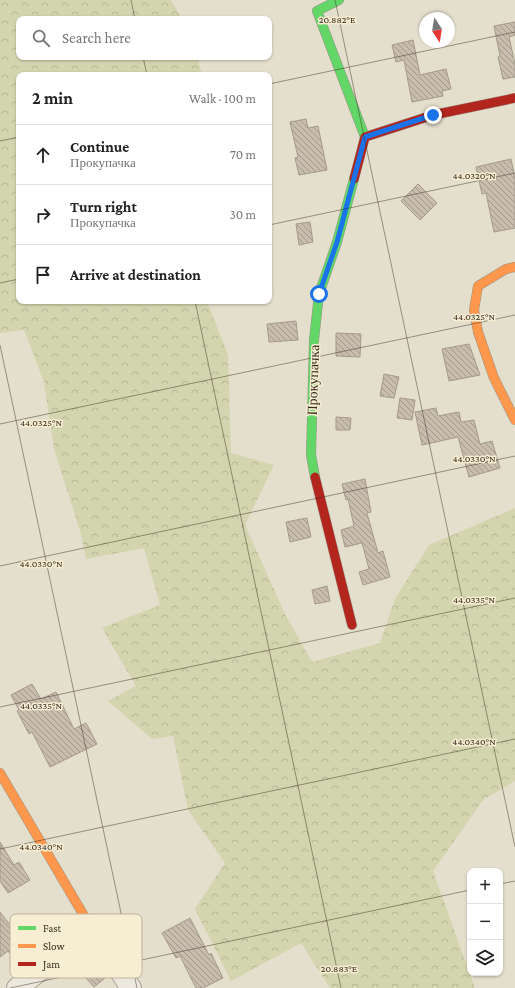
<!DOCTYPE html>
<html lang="en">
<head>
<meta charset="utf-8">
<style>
	:root { --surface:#fff; --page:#f6f6f6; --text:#222; --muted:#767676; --line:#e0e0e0 }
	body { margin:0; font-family:"Crimson Pro",serif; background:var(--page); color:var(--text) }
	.controls { position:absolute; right:12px; bottom:12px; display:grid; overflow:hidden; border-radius:8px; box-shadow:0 1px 3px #0004 }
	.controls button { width:36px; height:36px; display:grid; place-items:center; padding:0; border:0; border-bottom:1px solid var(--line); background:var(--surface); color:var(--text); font:20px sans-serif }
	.compass { position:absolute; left:419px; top:12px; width:36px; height:36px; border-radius:50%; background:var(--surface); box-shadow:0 1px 3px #0004; rotate:168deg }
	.stop { position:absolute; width:12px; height:12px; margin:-9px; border:3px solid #1a73e8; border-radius:50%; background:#fff }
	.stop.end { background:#1a73e8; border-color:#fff; box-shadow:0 1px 4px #0008 }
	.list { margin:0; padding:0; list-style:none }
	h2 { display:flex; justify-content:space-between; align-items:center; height:52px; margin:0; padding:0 16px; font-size:17px }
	h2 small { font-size:13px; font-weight:400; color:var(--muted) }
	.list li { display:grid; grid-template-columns:26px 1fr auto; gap:12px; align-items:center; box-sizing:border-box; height:60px; padding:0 16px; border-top:1px solid var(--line) }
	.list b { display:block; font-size:15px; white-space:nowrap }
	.list p { margin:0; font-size:13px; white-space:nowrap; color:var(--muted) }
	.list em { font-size:13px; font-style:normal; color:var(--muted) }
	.icon { flex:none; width:22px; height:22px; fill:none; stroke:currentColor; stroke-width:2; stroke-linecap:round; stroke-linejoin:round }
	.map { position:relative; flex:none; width:515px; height:988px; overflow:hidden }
	.search { position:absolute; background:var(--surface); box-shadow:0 1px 3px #0004; left:16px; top:16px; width:256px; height:44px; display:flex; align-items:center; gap:10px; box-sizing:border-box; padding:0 14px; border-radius:8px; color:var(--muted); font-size:15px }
	.panel { position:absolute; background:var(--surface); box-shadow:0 1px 3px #0004; left:16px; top:72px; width:256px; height:232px; border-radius:8px }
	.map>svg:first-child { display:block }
</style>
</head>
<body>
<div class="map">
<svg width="515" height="988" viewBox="0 0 515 988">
	<defs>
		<pattern id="forest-crowns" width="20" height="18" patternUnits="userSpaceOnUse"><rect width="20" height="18" fill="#d3d5ae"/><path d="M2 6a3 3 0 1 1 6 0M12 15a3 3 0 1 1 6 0" fill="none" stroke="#b6b795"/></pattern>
		<pattern id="building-back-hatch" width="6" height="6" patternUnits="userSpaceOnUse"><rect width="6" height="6" fill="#c8bcad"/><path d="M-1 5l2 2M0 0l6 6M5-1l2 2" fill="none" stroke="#a3998c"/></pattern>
	</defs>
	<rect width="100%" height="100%" fill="#e4decc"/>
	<path fill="url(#forest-crowns)" d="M 0,0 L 171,0 L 182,19 L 19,19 L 19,57 L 197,57 L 202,75 L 19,75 L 19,301 L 207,301 L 228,355 L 231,453 L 274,465 L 245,525 L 285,614 L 312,662 L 380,643 L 395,599 L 429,545 L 515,508 L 515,781 L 483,800 L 433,871 L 475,988 L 330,988 L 301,943 L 231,981 L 195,909 L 225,863 L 188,810 L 173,736 L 152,739 L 108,701 L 136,686 L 102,628 L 160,605 L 144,548 L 86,559 L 81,534 L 54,449 L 44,382 L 24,330 L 0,333 Z"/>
	<g fill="url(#building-back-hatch)" stroke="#a59a8b">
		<path d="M 515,22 L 515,35 L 509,37 L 515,64 L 515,77 L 503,79 L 498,57 L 500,56 L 494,26 Z"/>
		<path d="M 413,40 L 420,75 L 446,69 L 451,89 L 442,91 L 443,96 L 412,102 L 404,60 L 396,62 L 392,45 Z"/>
		<path d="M 306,119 L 308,128 L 318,126 L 327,170 L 299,175 L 295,158 L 298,157 L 290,122 Z"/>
		<path d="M 511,159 L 515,178 L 515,228 L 494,232 L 486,193 L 482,194 L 476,167 Z"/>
		<path d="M 418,184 L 437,203 L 420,220 L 401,201 Z"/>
		<path d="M 310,222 L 313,242 L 299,245 L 296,224 Z"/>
		<path d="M 296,321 L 298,340 L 269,342 L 267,324 Z"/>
		<path d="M 336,333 L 361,334 L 360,357 L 336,356 Z"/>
		<path d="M 469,344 L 480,375 L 449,381 L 442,349 Z"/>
		<path d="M 384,374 L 399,377 L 394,398 L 380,396 Z"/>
		<path d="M 400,398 L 415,400 L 412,420 L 397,418 Z"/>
		<path d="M 436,408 L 438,416 L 459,412 L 461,422 L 474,420 L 480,444 L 492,441 L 500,468 L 469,477 L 458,437 L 422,445 L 415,412 Z"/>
		<path d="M 336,417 L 351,418 L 350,430 L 336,430 Z"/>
		<path d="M 365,479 L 371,512 L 367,513 L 378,553 L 383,551 L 390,577 L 363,585 L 359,572 L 369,569 L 362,543 L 345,547 L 341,530 L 354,526 L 348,499 L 346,500 L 342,484 Z"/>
		<path d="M 307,518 L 311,537 L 290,542 L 286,522 Z"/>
		<path d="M 327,586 L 330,601 L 315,604 L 312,590 Z"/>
		<path d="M 32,684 L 41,699 L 56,692 L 74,729 L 86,723 L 97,744 L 50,767 L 32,732 L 29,734 L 17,711 L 19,710 L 11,695 Z"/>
		<path d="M 0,842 L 14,865 L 19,862 L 30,880 L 8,893 L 0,881 Z"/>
		<path d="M 0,912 L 32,953 L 18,963 L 8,951 L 0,957 Z"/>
		<path d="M 190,918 L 209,955 L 211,953 L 223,978 L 203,988 L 196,988 L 180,956 L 176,958 L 162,933 Z"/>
		<path d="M 87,958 L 105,978 L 94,987 L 76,967 Z"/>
	</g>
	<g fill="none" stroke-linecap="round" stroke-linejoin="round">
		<defs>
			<path id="street" d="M 17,988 L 93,931 L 131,988"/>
			<g id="fast">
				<path d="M 339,0 L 317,11 L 365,137"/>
				<path d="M 315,477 L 311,455 L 314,340 L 319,294 L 337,242 L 354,179"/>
			</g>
			<g id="slow">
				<path d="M 515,267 L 506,269 L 478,286 L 474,310 L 478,332 L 494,378 L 515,420"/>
				<path d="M 0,773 L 93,931"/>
			</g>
			<g id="jam">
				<path d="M 354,179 L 365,137 L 433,115 L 515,98"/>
				<path d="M 315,477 L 352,625"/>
			</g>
		</defs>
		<use href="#street" stroke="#a9a396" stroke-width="22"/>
		<use href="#fast" stroke="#999285" stroke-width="10"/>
		<use href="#slow" stroke="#999285" stroke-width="10"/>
		<use href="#jam" stroke="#999285" stroke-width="10"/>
		<use href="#street" stroke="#ece8de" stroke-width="20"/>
		<use href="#fast" stroke="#63d668" stroke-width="9"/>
		<use href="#slow" stroke="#ff974d" stroke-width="9"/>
		<use href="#jam" stroke="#b3261e" stroke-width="9"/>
	</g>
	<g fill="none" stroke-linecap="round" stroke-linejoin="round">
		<path stroke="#1a73e8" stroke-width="5" d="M 319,294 L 337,242 L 365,137 L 433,115"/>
	</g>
	<path fill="none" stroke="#382b1d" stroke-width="1" stroke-opacity="0.45" d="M 131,0 L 135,19M 335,0 L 515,847M 143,57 L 147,75M 269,84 L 515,32M 0,141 L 19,137M 269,225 L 515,173M 0,283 L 19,279M 195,301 L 341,988M 0,345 L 137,988M 0,424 L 515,315M 0,566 L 515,456M 0,707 L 515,598M 0,849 L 515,739M 500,884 L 515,881M 10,988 L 470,890"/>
	<g text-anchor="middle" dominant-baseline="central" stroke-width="3" stroke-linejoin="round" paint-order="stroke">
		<g font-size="14" fill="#382b1d" stroke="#f6edd2">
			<text transform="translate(313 380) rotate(-88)">Прокупачка</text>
		</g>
	</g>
	<rect x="10" y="914" width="132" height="64" rx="6" fill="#f6edd2" stroke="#bdb39c" stroke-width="1"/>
	<rect x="18" y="926" width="18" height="4" fill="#63d668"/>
	<rect x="18" y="944" width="18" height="4" fill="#ff974d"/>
	<rect x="18" y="962" width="18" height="4" fill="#b3261e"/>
	<g font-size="11" fill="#382b1d">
		<text x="43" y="932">Fast</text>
		<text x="43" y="950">Slow</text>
		<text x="43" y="968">Jam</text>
	</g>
	<g font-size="10" text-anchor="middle" fill="#382b1d" stroke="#f6edd2" stroke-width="3" stroke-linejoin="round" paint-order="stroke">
		<text x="337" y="23">20.882°E</text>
		<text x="474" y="179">44.0320°N</text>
		<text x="474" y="320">44.0325°N</text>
		<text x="41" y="426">44.0325°N</text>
		<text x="474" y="462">44.0330°N</text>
		<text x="41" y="567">44.0330°N</text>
		<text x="474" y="603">44.0335°N</text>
		<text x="41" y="709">44.0335°N</text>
		<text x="474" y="745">44.0340°N</text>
		<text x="41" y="850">44.0340°N</text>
		<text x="339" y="972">20.883°E</text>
	</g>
</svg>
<div class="controls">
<button>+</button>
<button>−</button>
<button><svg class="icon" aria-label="layers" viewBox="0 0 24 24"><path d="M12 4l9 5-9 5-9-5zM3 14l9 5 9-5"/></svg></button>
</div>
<svg class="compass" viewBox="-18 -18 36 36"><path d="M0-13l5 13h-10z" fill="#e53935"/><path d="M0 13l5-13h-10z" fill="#767676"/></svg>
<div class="stop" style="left:319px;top:294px"></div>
<div class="stop end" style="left:433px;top:115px"></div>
<div class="search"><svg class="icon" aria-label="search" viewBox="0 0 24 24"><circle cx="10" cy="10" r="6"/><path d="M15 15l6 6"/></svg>Search here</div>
<section class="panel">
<h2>2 min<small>Walk · 100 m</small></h2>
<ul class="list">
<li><svg class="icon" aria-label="ahead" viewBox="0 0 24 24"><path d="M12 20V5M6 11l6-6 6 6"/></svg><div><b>Continue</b><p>Прокупачка</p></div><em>70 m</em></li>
<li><svg class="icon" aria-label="right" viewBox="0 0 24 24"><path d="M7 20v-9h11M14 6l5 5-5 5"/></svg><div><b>Turn right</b><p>Прокупачка</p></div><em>30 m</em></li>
<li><svg class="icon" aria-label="arrive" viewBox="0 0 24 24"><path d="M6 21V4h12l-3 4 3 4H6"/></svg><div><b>Arrive at destination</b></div></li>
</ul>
</section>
</div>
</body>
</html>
